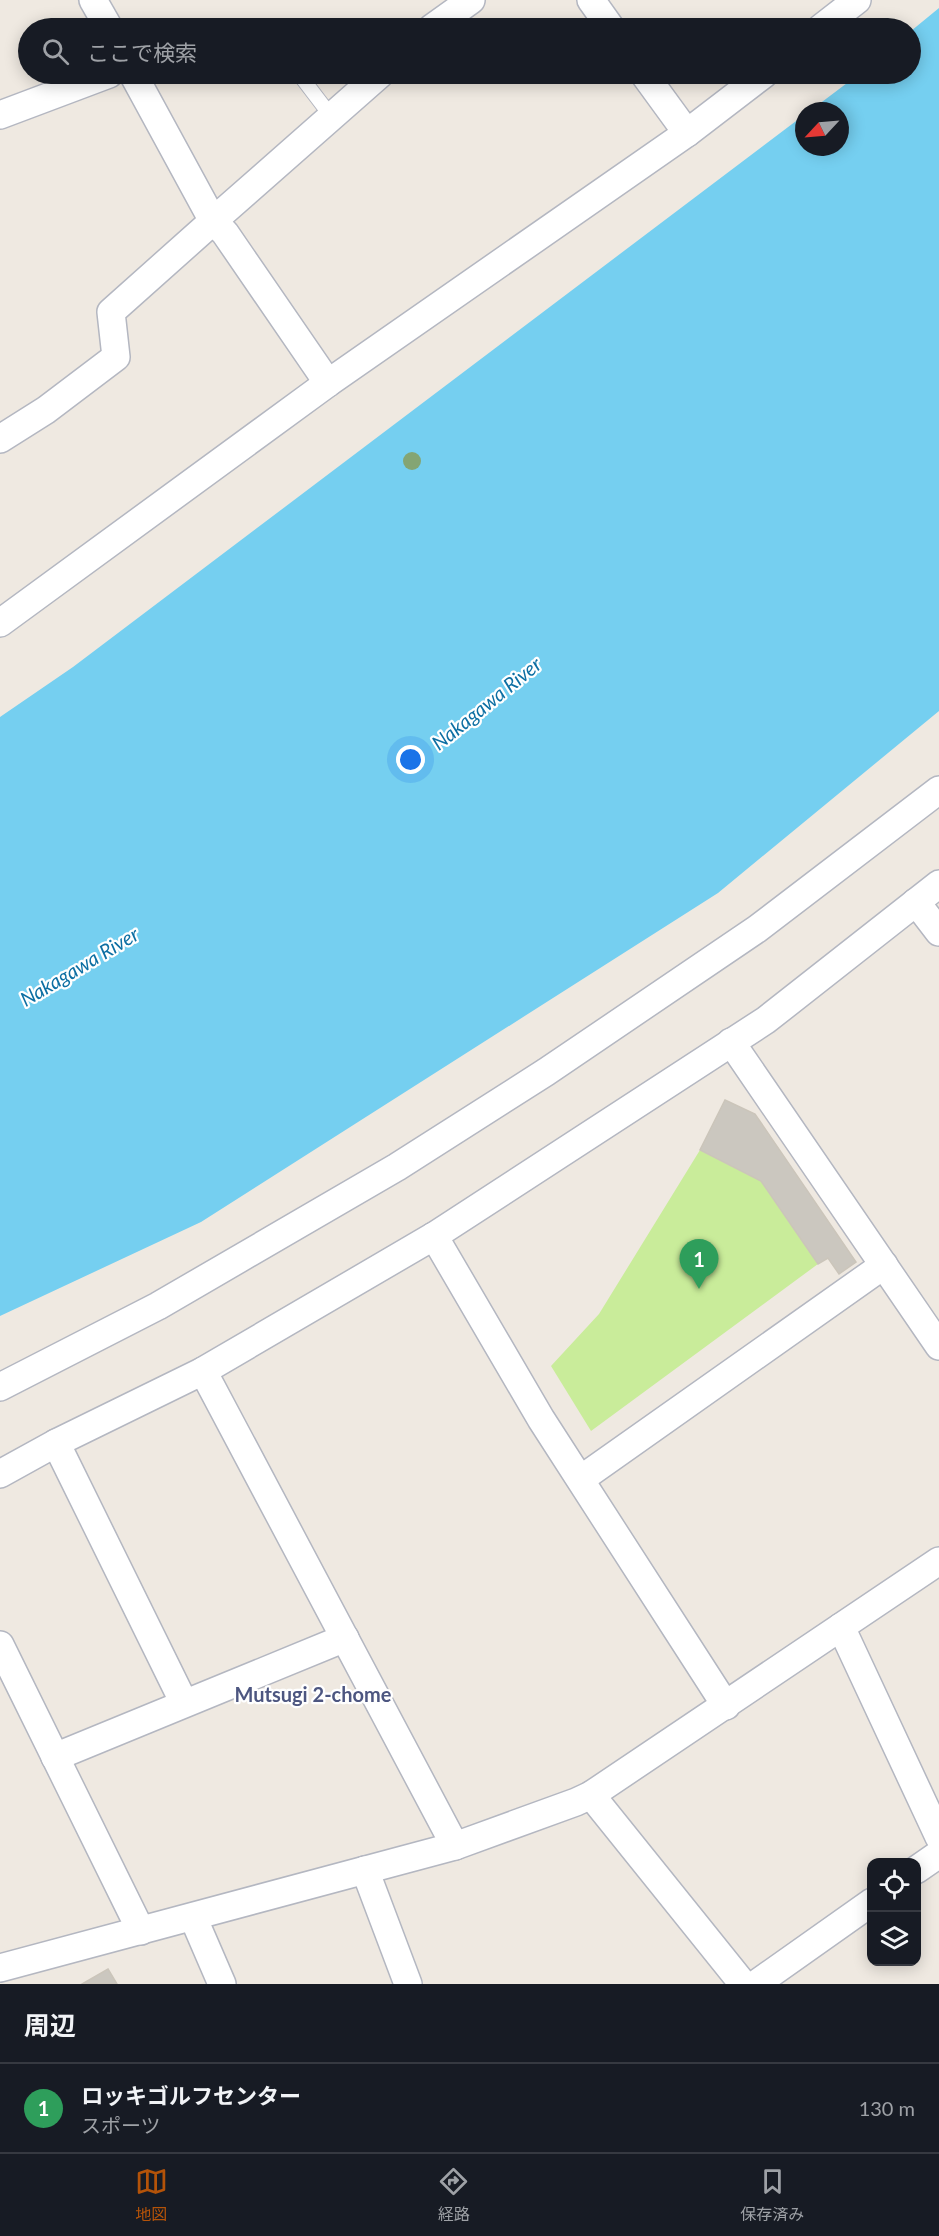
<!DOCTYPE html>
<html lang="ja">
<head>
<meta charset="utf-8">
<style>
	:root { --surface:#171b24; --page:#242831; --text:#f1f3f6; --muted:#9ea1a6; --line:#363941; --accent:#b45309 }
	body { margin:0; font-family:Lato,"Noto Sans JP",sans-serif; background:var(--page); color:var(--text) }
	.controls { position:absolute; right:18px; bottom:18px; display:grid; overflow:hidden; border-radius:12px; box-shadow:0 3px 15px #0003 }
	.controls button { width:54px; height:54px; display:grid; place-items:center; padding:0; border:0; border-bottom:2px solid var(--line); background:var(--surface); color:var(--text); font:30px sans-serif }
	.compass { position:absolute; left:795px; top:102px; width:54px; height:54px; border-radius:50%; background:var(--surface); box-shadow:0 3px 15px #0003; rotate:244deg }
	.you { position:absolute; left:411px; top:760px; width:21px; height:21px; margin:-15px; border:4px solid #fff; border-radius:50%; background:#1a73e8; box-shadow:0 0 0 9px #1a73e833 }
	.badge { display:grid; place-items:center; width:39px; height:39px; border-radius:50%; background:var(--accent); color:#fff; font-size:20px; font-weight:700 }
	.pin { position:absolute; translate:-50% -50px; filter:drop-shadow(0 2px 3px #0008) }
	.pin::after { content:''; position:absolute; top:32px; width:21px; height:18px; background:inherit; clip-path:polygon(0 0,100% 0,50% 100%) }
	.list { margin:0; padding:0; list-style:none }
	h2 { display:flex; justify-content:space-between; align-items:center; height:78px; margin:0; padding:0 24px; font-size:26px }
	h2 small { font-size:20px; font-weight:400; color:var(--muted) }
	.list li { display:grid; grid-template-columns:39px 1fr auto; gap:18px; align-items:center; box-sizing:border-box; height:90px; padding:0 24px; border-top:2px solid var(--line) }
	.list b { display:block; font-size:22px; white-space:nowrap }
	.list p { margin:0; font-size:20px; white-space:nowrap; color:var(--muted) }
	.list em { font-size:20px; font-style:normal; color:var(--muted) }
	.icon { flex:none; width:33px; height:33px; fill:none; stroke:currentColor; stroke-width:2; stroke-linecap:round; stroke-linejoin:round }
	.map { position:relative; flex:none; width:939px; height:1984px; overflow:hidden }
	.search { position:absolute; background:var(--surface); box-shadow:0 3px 15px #0003; left:18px; right:18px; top:18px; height:66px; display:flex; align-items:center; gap:15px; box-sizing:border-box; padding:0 21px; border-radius:33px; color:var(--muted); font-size:22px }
	.sheet { height:168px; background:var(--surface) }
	nav { display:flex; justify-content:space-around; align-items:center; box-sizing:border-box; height:84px; border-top:2px solid var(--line); background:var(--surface); font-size:16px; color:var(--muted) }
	nav a { display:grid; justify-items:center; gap:3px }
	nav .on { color:var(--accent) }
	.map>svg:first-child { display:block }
</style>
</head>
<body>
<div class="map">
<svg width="939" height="1984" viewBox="0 0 939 1984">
	<rect width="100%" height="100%" fill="#efe9e1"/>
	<path fill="#c9ec9a" d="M 700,1150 L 761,1181 L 818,1264 L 591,1431 L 551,1366 L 599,1314 Z"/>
	<path fill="#75cff0" d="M 939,8 L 939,711 L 718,893 L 201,1222 L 0,1316 L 0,717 L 73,667 L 804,115 L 804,147 L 840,147 L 840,111 L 810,111 L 859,74 L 910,74 L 911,31 Z"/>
	<g fill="#cbc7bf" stroke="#cbc5ba" stroke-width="1.5">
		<path d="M 725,1100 L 755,1114 L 856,1262 L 839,1274 L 828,1258 L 818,1264 L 761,1181 L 700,1150 Z"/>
		<path d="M 108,1969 L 117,1984 L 82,1984 Z"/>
	</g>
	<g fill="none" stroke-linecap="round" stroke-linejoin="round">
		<defs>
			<g id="lane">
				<path d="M 263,26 L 265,28"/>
				<path d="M 299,74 L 331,116"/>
			</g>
			<g id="street">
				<path d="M 93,0 L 109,28"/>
				<path d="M 591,0 L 611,28"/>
				<path d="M 432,28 L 471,0"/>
				<path d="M 821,28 L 857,0"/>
				<path d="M 644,74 L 687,133"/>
				<path d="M 0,115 L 109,74"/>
				<path d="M 328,383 L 225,233 L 213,221 L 380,74"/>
				<path d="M 0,439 L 46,410 L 116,357 L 111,312 L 213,221 L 133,74"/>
				<path d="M 0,623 L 328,383 L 687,133 L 764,74"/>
				<path d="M 916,902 L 939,932"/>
				<path d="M 731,1042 L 939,1346"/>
				<path d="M 434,1236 L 541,1419 L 726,1706"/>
				<path d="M 203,1371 L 455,1846"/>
				<path d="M 0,1387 L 158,1306 L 397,1167 L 546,1072 L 757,929 L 939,790"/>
				<path d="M 56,1443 L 184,1703"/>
				<path d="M 0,1474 L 56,1443 L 203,1371 L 434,1236 L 766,1020 L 939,884"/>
				<path d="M 581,1479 L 884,1265"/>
				<path d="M 841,1627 L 939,1837"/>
				<path d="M 0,1645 L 141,1931"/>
				<path d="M 55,1757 L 345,1638"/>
				<path d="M 591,1795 L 743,1984"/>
				<path d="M 365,1870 L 408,1984"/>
				<path d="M 916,1870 L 939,1854"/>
				<path d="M 193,1917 L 222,1984"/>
				<path d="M 0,1968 L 455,1846 L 576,1802 L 591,1795 L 939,1561"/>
				<path d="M 756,1984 L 872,1902"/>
			</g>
		</defs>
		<use href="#lane" stroke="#b4b7c1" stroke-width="16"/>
		<use href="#street" stroke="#b4b7c1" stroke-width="30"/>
		<use href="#lane" stroke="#fff" stroke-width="14"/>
		<use href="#street" stroke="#fff" stroke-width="27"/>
	</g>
	<circle fill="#84a574" cx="412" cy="461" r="9"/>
	<g text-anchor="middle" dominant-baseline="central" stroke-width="4.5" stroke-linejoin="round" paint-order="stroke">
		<g font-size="20" font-style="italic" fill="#0d6fa3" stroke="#fff">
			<text transform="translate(486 703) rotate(-39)">Nakagawa River</text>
			<text transform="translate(79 966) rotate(-31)">Nakagawa River</text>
		</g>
		<g font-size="20" font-weight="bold" fill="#4d5680" stroke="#fff">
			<text x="313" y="1694">Mutsugi 2-chome</text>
		</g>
	</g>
</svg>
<div class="controls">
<button><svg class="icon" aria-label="locate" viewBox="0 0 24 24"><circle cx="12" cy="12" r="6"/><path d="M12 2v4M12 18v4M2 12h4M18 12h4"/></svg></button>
<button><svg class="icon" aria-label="layers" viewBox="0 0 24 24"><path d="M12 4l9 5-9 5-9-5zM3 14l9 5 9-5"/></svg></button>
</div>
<svg class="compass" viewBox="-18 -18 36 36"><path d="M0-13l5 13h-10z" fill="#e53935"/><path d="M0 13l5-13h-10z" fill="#9ea1a6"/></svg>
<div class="you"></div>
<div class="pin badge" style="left:699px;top:1289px;background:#2e9e5b">1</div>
<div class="search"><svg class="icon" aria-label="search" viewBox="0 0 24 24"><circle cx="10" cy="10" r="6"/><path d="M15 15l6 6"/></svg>ここで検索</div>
</div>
<section class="sheet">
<h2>周辺<small></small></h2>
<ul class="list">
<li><span class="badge" style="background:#2e9e5b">1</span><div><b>ロッキゴルフセンター</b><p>スポーツ</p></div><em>130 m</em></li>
</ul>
</section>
<nav>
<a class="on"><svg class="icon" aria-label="map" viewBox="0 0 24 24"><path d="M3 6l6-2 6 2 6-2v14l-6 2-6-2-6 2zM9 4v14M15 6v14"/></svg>地図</a>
<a><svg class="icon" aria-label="directions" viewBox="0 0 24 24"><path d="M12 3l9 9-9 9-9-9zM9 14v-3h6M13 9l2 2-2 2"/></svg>経路</a>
<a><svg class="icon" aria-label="saved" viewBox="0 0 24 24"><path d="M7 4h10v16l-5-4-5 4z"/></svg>保存済み</a>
</nav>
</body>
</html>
